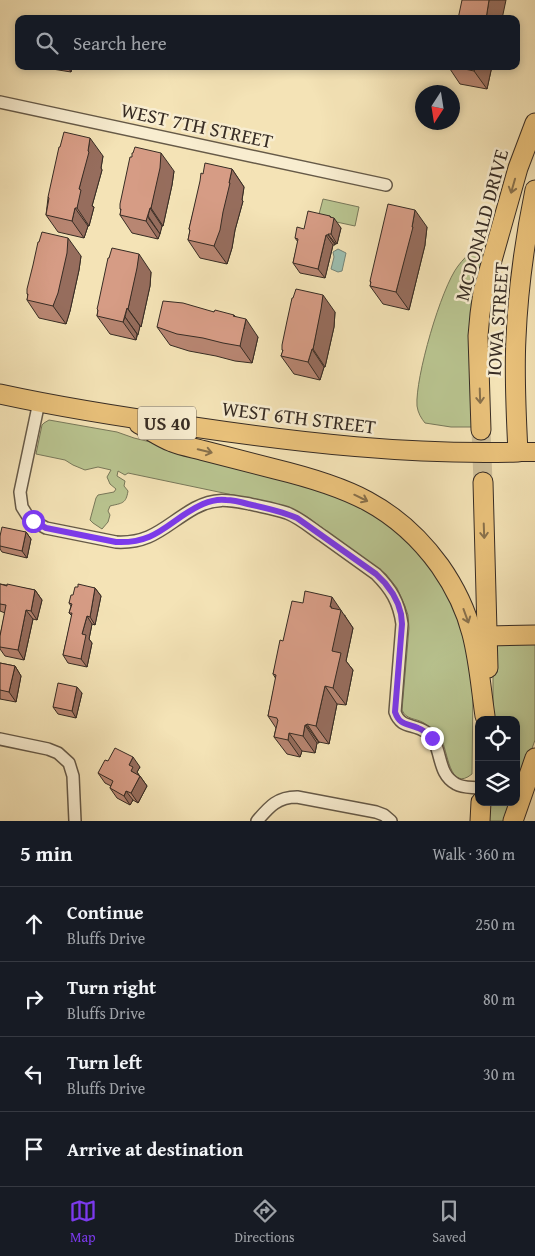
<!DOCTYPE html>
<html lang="en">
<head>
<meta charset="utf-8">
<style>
	:root { --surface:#171b24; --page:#20242c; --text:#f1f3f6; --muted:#9ea1a6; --line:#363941; --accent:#7c3aed }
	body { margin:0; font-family:"Gentium Book Plus",serif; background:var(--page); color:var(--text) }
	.controls { position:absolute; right:15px; bottom:15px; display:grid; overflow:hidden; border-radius:10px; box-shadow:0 2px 8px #0003 }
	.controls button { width:45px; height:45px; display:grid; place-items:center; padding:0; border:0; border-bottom:1px solid var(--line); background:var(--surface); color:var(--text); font:25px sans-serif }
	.compass { position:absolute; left:415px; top:85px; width:45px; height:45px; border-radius:50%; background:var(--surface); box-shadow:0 2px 8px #0003; rotate:192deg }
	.stop { position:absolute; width:15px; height:15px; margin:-11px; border:4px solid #7c3aed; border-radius:50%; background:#fff }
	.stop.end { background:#7c3aed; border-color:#fff; box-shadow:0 1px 5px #0008 }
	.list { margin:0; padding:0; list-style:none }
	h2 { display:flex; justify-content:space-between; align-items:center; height:65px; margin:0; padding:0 20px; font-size:21px }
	h2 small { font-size:16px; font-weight:400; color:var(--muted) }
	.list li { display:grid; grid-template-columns:32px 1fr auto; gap:15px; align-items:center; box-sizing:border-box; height:75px; padding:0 20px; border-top:1px solid var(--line) }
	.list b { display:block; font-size:19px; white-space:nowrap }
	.list p { margin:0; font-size:16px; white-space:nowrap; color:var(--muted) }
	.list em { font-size:16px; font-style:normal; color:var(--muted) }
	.icon { flex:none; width:28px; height:28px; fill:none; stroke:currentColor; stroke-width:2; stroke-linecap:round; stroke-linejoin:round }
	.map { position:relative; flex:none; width:535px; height:821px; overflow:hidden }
	.search { position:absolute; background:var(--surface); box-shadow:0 2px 8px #0003; left:15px; right:15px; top:15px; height:55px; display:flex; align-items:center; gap:12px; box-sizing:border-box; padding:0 18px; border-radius:10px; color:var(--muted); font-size:19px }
	.sheet { height:365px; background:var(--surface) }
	nav { display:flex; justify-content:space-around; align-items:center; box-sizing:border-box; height:70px; border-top:1px solid var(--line); background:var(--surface); font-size:14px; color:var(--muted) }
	nav a { display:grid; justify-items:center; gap:2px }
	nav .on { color:var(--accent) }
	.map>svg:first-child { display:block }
</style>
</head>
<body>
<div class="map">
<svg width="535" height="821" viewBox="0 0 535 821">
	<rect width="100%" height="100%" fill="#f4e3b6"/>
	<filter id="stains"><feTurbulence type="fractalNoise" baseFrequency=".004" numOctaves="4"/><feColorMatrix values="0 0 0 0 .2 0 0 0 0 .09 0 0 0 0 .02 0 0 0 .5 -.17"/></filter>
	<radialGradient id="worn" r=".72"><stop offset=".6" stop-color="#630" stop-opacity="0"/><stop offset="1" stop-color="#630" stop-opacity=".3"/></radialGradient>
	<g fill="#b9c490" stroke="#78785a">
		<path d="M 323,199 L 359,207 L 355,226 L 318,218 Z"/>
		<path d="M 491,234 L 477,427 L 451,427 L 425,423 C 421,418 418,413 417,406 C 415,378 441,288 458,266 C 467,254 480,244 491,234 Z"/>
		<path d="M 49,420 L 117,432 L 134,438 L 297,478 L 377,515 L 417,549 L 442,583 L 463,628 L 473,691 L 472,774 C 449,793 448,750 441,739 C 437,733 430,727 424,723 C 416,718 406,720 402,710 L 409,628 L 408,615 L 405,606 L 397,588 L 386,574 L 306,516 L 290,509 L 276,504 L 128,473 L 125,475 L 118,471 L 117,476 L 125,481 L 124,486 L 128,491 C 126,504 122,503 110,506 L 108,511 L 110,515 L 108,522 L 102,529 L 93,523 L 90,520 L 96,498 L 98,495 L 114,492 L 116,489 L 110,484 L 107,477 L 111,470 L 98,467 L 85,470 L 73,465 L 65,460 L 36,454 L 42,425 L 44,423 Z"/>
		<path d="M 535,641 L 535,740 L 523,774 L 516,783 L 516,720 L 493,720 L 493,652 L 494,649 L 501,643 Z"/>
		<path d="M 489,802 L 509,802 L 504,821 L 488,821 Z"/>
	</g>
	<path fill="#9cbeb0" stroke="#748478" d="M 338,249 L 346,253 L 342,271 L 338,272 L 331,269 L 334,257 L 333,252 Z"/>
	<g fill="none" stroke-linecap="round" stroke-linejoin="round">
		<path stroke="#cebe99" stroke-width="19" stroke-dasharray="19 9" stroke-linecap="butt" d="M 481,430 L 483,482"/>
		<defs>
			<g id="minor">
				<path d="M 0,102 L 386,185"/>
				<path d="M 39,402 L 20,492 L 22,507 L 27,515 L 33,521 L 46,528 L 116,542 C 153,544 166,524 195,508 C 215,497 229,500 250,504 C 263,507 275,509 287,513 C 300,518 311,528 323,536 C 340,548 358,561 376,574 C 391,589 399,602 402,624 L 395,712 C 401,729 413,723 426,732 C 444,745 435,773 456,784 C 463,788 471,787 479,788"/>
				<path d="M 0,739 L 48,749 L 58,753 L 69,763 L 73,776 L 75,821"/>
				<path d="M 257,821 C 269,807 277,797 297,797 L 376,812 L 384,815 L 391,821"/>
			</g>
			<path id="primary" d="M 518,452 L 535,452"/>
			<g id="trunk">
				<path d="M 0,394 C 64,408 129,418 194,427 C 302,443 409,455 518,452 C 516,414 514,376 516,338 C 518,288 525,239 535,190"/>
				<path d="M 139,424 C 150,430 161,438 172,442 C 182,446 194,448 205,451 C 228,457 251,463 275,469 C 345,486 396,505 440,566 C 454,586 466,610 472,634 C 479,661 481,689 485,716"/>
				<path d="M 481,430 L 478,336 L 480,314 L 483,292 L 518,168 L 535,123"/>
				<path d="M 483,482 L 488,668"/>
				<path d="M 488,636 L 535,635"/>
				<path d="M 480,821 L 481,802"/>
				<path d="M 513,821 L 535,758"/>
			</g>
		</defs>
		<use href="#minor" stroke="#665a48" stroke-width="14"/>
		<use href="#primary" stroke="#372c24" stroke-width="20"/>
		<use href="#trunk" stroke="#372c24" stroke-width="21"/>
		<use href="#minor" stroke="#f8edd0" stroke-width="11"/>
		<use href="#primary" stroke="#eac27b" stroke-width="18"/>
		<use href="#trunk" stroke="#eac27b" stroke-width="19"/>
	</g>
	<g fill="#b88672" stroke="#372c24">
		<path d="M 45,66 L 72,66 L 71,72 L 46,68 Z"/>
		<path d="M 448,66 L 492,66 L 487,89 L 460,84 Z"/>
		<path d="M 103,156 L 101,168 L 102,170 L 92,206 L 94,207 L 89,226 L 88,226 L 84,238 L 58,232 L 46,215 L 48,198 L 48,197 Z"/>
		<path d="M 232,169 L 244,187 L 242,200 L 243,201 L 235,230 L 232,248 L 227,264 L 200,258 L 188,240 L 190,231 L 189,229 L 203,174 Z"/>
		<path d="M 174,171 L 172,185 L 163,226 L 162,226 L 158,239 L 132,233 L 120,215 L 121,210 L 120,209 Z"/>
		<path d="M 330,216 L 341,228 L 337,244 L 335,243 L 335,245 L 333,245 L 325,278 L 300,273 L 293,263 L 298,242 L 295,238 Z"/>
		<path d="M 427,227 L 425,244 L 425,245 L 409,310 L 383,304 L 370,286 L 371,283 L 370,281 Z"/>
		<path d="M 81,256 L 79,270 L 70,311 L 66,324 L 39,318 L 27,300 L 28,295 L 27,294 Z"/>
		<path d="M 151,272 L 150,286 L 141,327 L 140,326 L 136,340 L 110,334 L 97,316 L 98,310 L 97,309 Z"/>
		<path d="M 214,312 L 235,316 L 258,337 L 252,363 L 235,361 L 216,356 L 189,351 L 170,345 L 157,327 Z"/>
		<path d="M 335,312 L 334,327 L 325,367 L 324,367 L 320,380 L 294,374 L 281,356 L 283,351 L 282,350 Z"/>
		<path d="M 26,532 L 31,539 L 27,558 L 2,552 L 0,549 L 0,536 Z"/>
		<path d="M 0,584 L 35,590 L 42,600 L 37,620 L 33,619 L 24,660 L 5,656 L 0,649 L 0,636 L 5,613 L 0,611 Z"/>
		<path d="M 78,587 L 95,588 L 101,596 L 95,625 L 92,624 L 89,639 L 92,643 L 87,667 L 68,663 L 63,655 L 72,616 L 69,613 L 71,606 L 69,603 Z"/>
		<path d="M 345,615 L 345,616 L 353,628 L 346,661 L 353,670 L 346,705 L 337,704 L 329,744 L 319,742 L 319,743 L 317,743 L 315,753 L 302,751 L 300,757 L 287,754 L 274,737 L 276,728 L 268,716 L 276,679 L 273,674 L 283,641 Z"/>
		<path d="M 0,663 L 15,666 L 21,676 L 16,702 L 0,699 Z"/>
		<path d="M 82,693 L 76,718 L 58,714 L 53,707 Z"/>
		<path d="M 140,767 L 137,772 L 147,786 L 138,803 L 133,800 L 130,805 L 117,798 L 110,788 L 111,786 L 105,783 L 98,773 Z"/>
	</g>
	<g fill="#966d5d" stroke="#372c24">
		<path d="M 489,0 L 506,0 L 502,19 L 486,19 Z"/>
		<path d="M 67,66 L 72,66 L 71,72 Z"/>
		<path d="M 475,66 L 492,66 L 487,89 L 474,71 Z"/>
		<path d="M 90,138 L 103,156 L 101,168 L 102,170 L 92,206 L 94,207 L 89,226 L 77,208 L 79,189 L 88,151 Z"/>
		<path d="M 161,153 L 174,171 L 172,185 L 163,226 L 151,208 Z"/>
		<path d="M 232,169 L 244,187 L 242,200 L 243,201 L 235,230 L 232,248 L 227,264 L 214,246 L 229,183 Z"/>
		<path d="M 75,208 L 88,226 L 84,238 L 72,221 Z"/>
		<path d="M 150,208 L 162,226 L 160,234 L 148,216 Z"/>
		<path d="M 415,210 L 427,227 L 425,244 L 425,245 L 409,310 L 396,292 L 412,227 Z"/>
		<path d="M 147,216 L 160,234 L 158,239 L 146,221 Z"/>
		<path d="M 330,216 L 334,220 L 334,218 L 341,228 L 337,244 L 331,234 Z"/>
		<path d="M 328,234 L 335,243 L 335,245 L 328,235 Z"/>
		<path d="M 326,235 L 333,245 L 325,278 L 318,269 Z"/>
		<path d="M 68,238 L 81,256 L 79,270 L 70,311 L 66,324 L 53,306 Z"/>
		<path d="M 139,254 L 151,272 L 150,286 L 141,327 L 128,309 Z"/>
		<path d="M 323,295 L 335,312 L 334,327 L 325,367 L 313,349 Z"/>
		<path d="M 127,308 L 140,326 L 138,335 L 125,317 Z"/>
		<path d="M 234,315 L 244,329 L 246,319 L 258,337 L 252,363 L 240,346 Z"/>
		<path d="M 125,317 L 137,334 L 136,340 L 123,322 Z"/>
		<path d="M 312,349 L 324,367 L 320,380 L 308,362 Z"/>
		<path d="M 26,532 L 31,539 L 27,558 L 22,551 Z"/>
		<path d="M 95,588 L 101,596 L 95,625 L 90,617 Z"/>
		<path d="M 35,590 L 42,600 L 37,620 L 31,611 Z"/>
		<path d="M 332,597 L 353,628 L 346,661 L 353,670 L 346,705 L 333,688 L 330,607 Z"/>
		<path d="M 26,610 L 33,619 L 24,660 L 18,650 Z"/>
		<path d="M 87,616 L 92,624 L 89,639 L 92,643 L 87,667 L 81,659 L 82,634 Z"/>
		<path d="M 15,666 L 21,676 L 16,702 L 9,692 Z"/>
		<path d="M 325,686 L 337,704 L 329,744 L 316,726 Z"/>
		<path d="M 77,687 L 82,693 L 76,718 L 72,711 Z"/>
		<path d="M 307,724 L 319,742 L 319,743 L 306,725 Z"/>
		<path d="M 305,725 L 317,743 L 315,753 L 303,736 Z"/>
		<path d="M 289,733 L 302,751 L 300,757 L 288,740 Z"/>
		<path d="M 133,757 L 140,767 L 137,772 L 140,777 L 131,771 L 129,765 Z"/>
		<path d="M 140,776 L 147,786 L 138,803 L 131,793 Z"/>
		<path d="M 126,791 L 133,800 L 130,805 L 124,796 Z"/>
	</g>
	<g fill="#d69c85" stroke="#372c24">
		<path d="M 462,0 L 489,0 L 486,19 L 458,19 Z"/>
		<path d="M 450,66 L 475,66 L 474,71 Z"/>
		<path d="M 64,132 L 90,138 L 88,151 L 89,152 L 79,189 L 81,190 L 77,208 L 75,208 L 72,221 L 46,215 L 49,198 L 48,197 L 59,147 L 60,147 Z"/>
		<path d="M 135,147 L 161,153 L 160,168 L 151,208 L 150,208 L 146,221 L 120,215 L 121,209 L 120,209 L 120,204 L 130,157 L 132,157 L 132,153 L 133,153 Z"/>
		<path d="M 205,163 L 232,169 L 229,183 L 230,183 L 223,212 L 220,230 L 214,246 L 188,240 L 190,230 L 189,229 L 200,181 L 201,173 L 203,174 Z"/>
		<path d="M 388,204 L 415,210 L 412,227 L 413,227 L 396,292 L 370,286 L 371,282 L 370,281 Z"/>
		<path d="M 308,211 L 330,216 L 330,217 L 334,218 L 331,234 L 328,234 L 328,235 L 326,235 L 318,269 L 293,263 L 298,239 L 295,238 L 297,227 L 304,229 Z"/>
		<path d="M 42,232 L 68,238 L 67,253 L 58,293 L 53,306 L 27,300 L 28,294 L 27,294 L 27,289 L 33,265 L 38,242 L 39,242 Z"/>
		<path d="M 112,248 L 139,254 L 137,268 L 128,309 L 127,308 L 123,322 L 97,316 L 98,310 L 97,309 L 98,305 L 108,258 L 109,258 Z"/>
		<path d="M 296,289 L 323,295 L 321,309 L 313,349 L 312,349 L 308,362 L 281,356 L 283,350 L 282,350 L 282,345 L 287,321 L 292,298 L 293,298 Z"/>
		<path d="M 163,301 L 183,303 L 214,312 L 215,310 L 234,315 L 233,316 L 246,319 L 240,346 L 223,343 L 203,338 L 177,334 L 157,327 Z"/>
		<path d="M 2,527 L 26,532 L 22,551 L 0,546 L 0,536 Z"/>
		<path d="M 0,584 L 7,586 L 7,584 L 35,590 L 31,611 L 26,610 L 18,650 L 0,647 L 0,636 L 6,605 L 0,604 Z"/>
		<path d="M 78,584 L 95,588 L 90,617 L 87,616 L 82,634 L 86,635 L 81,659 L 63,655 L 72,613 L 69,613 L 72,604 L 69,603 L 71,595 L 73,595 L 75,587 L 78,587 Z"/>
		<path d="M 305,591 L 332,597 L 330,607 L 332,607 L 331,608 L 341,610 L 332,651 L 341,653 L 333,688 L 325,686 L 316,726 L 307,724 L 306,725 L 305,725 L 303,736 L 289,733 L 288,740 L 274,737 L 278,720 L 277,719 L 277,718 L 268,716 L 276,675 L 273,674 L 280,640 L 283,641 L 292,601 L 303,603 Z"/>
		<path d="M 0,663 L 15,666 L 9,692 L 0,690 Z"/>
		<path d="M 58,683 L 77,687 L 72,711 L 53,707 Z"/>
		<path d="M 115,748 L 133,757 L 129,765 L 133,767 L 131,771 L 140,776 L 131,793 L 126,791 L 124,796 L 110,788 L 113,781 L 98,773 L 105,760 L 108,761 Z"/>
	</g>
	<defs><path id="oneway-shaft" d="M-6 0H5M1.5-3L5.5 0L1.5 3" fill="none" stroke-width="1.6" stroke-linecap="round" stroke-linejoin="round" transform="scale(1.25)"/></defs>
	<g stroke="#88704b">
		<use href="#oneway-shaft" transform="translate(513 186) rotate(106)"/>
		<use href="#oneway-shaft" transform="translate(480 396) rotate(88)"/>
		<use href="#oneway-shaft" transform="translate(205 451) rotate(14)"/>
		<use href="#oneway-shaft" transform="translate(361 498) rotate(26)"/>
		<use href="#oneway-shaft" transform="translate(484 531) rotate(88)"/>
		<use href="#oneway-shaft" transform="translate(466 616) rotate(70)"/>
	</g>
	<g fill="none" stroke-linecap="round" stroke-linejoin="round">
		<path stroke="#7c3aed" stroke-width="6" d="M 33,521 L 46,528 L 116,542 C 159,544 169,519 203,504 C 210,501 218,499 226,500 C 233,500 241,502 248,504 C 265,508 281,511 297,518 L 376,574 L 385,583 L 393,594 L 398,604 L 401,614 L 402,624 L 395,712 C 400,726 407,723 418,728 C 424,730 428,734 432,738"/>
	</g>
	<g text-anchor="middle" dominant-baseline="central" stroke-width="5" stroke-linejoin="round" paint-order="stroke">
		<rect fill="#f8edd0" stroke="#716658" stroke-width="1" x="138" y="406.5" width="58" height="33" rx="4"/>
		<g font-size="19" font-weight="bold" fill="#372c24">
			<text x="167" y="423">US 40</text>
		</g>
		<g font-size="20" fill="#372c24" stroke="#f8edd0">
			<text transform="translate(197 125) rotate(12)">WEST 7TH STREET</text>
			<text transform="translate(481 225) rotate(-75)">MCDONALD DRIVE</text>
			<text transform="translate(497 319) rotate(-86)">IOWA STREET</text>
			<text transform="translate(299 417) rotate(7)">WEST 6TH STREET</text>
		</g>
	</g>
	<rect width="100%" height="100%" filter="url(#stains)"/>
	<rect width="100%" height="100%" fill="url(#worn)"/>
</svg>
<div class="controls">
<button><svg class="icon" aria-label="locate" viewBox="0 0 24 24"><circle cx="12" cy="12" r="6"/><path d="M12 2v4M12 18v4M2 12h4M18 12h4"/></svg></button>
<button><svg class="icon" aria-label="layers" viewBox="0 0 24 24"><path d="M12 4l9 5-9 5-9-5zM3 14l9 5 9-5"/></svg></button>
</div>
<svg class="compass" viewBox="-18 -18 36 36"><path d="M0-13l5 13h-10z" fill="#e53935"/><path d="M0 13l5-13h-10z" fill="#9ea1a6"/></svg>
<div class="stop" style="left:33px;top:521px"></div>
<div class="stop end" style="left:432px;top:738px"></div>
<div class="search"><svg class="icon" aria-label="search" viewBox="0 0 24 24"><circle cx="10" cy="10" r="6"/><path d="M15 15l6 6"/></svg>Search here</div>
</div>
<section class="sheet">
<h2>5 min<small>Walk · 360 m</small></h2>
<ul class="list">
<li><svg class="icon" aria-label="ahead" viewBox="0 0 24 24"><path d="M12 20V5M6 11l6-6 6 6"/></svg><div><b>Continue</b><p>Bluffs Drive</p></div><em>250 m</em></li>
<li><svg class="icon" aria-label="right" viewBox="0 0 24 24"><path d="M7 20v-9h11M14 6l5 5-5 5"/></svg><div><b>Turn right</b><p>Bluffs Drive</p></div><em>80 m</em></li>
<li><svg class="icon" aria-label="left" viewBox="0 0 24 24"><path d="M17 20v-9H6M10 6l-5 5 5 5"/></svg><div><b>Turn left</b><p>Bluffs Drive</p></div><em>30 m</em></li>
<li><svg class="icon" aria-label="arrive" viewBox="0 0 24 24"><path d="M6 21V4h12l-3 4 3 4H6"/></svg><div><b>Arrive at destination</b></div></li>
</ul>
</section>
<nav>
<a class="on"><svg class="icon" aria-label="map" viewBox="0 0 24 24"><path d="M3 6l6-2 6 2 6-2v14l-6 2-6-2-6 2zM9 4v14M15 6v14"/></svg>Map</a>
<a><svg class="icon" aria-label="directions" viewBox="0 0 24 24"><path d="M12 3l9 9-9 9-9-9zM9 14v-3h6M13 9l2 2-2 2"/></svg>Directions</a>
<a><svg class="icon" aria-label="saved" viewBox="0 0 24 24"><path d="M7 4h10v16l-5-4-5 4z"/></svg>Saved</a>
</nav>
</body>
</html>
